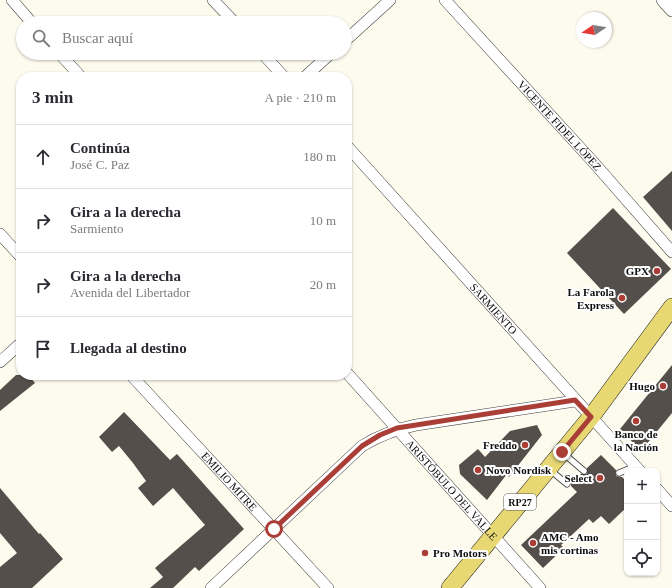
<!DOCTYPE html>
<html lang="es">
<head>
<meta charset="utf-8">
<style>
	:root { --surface:#fff; --page:#f7f7f7; --text:#2b2b33; --muted:#7c7c81; --line:#e1e1e2 }
	body { margin:0; font-family:Georgia,serif; background:var(--page); color:var(--text) }
	.controls { position:absolute; right:12px; bottom:12px; display:grid; overflow:hidden; border-radius:8px; box-shadow:0 1px 3px #0004 }
	.controls button { width:36px; height:36px; display:grid; place-items:center; padding:0; border:0; border-bottom:1px solid var(--line); background:var(--surface); color:var(--text); font:20px sans-serif }
	.compass { position:absolute; left:576px; top:12px; width:36px; height:36px; border-radius:50%; background:var(--surface); box-shadow:0 1px 3px #0004; rotate:258deg }
	.stop { position:absolute; width:12px; height:12px; margin:-9px; border:3px solid #aa3e37; border-radius:50%; background:#fff }
	.stop.end { background:#aa3e37; border-color:#fff; box-shadow:0 1px 4px #0008 }
	.list { margin:0; padding:0; list-style:none }
	h2 { display:flex; justify-content:space-between; align-items:center; height:52px; margin:0; padding:0 16px; font-size:17px }
	h2 small { font-size:13px; font-weight:400; color:var(--muted) }
	.list li { display:grid; grid-template-columns:26px 1fr auto; gap:12px; align-items:center; box-sizing:border-box; height:64px; padding:0 16px; border-top:1px solid var(--line) }
	.list b { display:block; font-size:15px; white-space:nowrap }
	.list p { margin:0; font-size:13px; white-space:nowrap; color:var(--muted) }
	.list em { font-size:13px; font-style:normal; color:var(--muted) }
	.icon { flex:none; width:22px; height:22px; fill:none; stroke:currentColor; stroke-width:2; stroke-linecap:round; stroke-linejoin:round }
	.map { position:relative; flex:none; width:672px; height:588px; overflow:hidden }
	.search { position:absolute; background:var(--surface); box-shadow:0 1px 3px #0004; left:16px; top:16px; width:336px; height:44px; display:flex; align-items:center; gap:10px; box-sizing:border-box; padding:0 14px; border-radius:22px; color:var(--muted); font-size:15px }
	.panel { position:absolute; background:var(--surface); box-shadow:0 1px 3px #0004; left:16px; top:72px; width:336px; height:308px; border-radius:16px }
	.map>svg:first-child { display:block }
</style>
</head>
<body>
<div class="map">
<svg width="672" height="588" viewBox="0 0 672 588">
	<rect width="100%" height="100%" fill="#fdfbee"/>
	<g fill="#544f4a">
		<path d="M 672,171 L 672,231 L 643,197 Z"/>
		<path d="M 613,208 L 671,269 L 624,314 L 567,253 Z"/>
		<path d="M 672,365 L 672,413 L 641,451 L 620,429 Z"/>
		<path d="M 16,375 L 28,375 L 35,383 L 0,411 L 0,390 Z"/>
		<path d="M 124,412 L 170,460 L 177,454 L 244,529 L 199,571 L 195,567 L 173,588 L 150,588 L 163,577 L 155,568 L 205,525 L 173,488 L 153,506 L 138,488 L 146,481 L 133,463 L 119,446 L 112,452 L 99,437 Z"/>
		<path d="M 537,425 L 542,435 L 509,477 L 507,474 L 487,500 L 460,474 L 459,465 L 478,449 L 485,457 L 510,431 Z"/>
		<path d="M 601,455 L 616,470 L 616,476 L 622,477 L 627,482 L 627,507 L 609,524 L 601,516 L 593,523 L 589,519 L 561,545 L 564,548 L 543,568 L 521,545 L 577,492 L 571,486 L 571,483 L 581,474 L 587,474 L 587,468 Z"/>
		<path d="M 0,488 L 39,534 L 40,533 L 63,559 L 32,588 L 0,588 L 0,567 L 17,553 L 0,533 Z"/>
	</g>
	<g fill="none" stroke-linecap="round" stroke-linejoin="round">
		<defs>
			<g id="service">
				<path d="M 563,453 L 584,471"/>
				<path d="M 550,470 L 567,484"/>
				<path d="M 619,473 L 636,466"/>
			</g>
			<g id="minor">
				<path d="M 12,0 L 32,23"/>
				<path d="M 213,0 L 235,23"/>
				<path id="s1" d="M 445,0 L 595,164 L 672,252"/>
				<path d="M 345,41 L 390,0"/>
				<path d="M 59,53 L 81,77"/>
				<path d="M 262,53 L 284,77"/>
				<path d="M 305,77 L 331,53"/>
				<path id="s2" d="M 347,146 L 640,471"/>
				<path d="M 0,234 L 21,257"/>
				<path d="M 0,362 L 21,343"/>
				<path id="s3" d="M 347,373 L 540,588"/>
				<path id="s4" d="M 131,375 L 328,588"/>
				<path d="M 657,489 L 672,506"/>
				<path d="M 211,588 L 362,446 C 380,435 396,429 416,425 L 575,401"/>
			</g>
			<path id="tertiary" d="M 663,0 L 672,10"/>
			<path id="primary" d="M 450,588 L 591,417 L 672,307"/>
		</defs>
		<use href="#service" stroke="#404040" stroke-width="7"/>
		<use href="#minor" stroke="#404040" stroke-width="12"/>
		<use href="#tertiary" stroke="#404040" stroke-width="14"/>
		<use href="#primary" stroke="#1e1e1e" stroke-width="18"/>
		<use href="#service" stroke="#fff" stroke-width="5.5"/>
		<use href="#minor" stroke="#fff" stroke-width="11"/>
		<use href="#tertiary" stroke="#fff" stroke-width="13"/>
		<use href="#primary" stroke="#e7d874" stroke-width="17"/>
	</g>
	<g fill="none" stroke-linecap="round" stroke-linejoin="round">
		<path stroke="#aa3e37" stroke-width="5" d="M 274,529 L 362,446 L 380,435 L 397,428 L 575,400 L 591,417 L 562,452"/>
	</g>
	<g fill="#aa3e37" stroke="#fff" stroke-width="1.5">
		<circle cx="657" cy="271" r="4"/>
		<circle cx="622" cy="298" r="4"/>
		<circle cx="663" cy="386" r="4"/>
		<circle cx="636" cy="421" r="4"/>
		<circle cx="525" cy="445" r="4"/>
		<circle cx="478" cy="470" r="4"/>
		<circle cx="600" cy="478" r="4"/>
		<circle cx="533" cy="543" r="4"/>
		<circle cx="425" cy="553" r="4"/>
	</g>
	<g text-anchor="middle" dominant-baseline="central" stroke-width="4" stroke-linejoin="round" paint-order="stroke">
		<rect fill="#fff" stroke="#565656" stroke-width="1" x="504" y="494" width="32" height="16" rx="3"/>
		<g font-size="10" font-weight="bold" fill="#0d0d0d">
			<text x="520" y="502">RP27</text>
		</g>
		<g font-size="11" fill="#0d0d0d" stroke="#fff">
			<text stroke="none"><textPath href="#s1" startOffset="170">VICENTE FIDEL LÓPEZ</textPath></text>
			<text stroke="none"><textPath href="#s2" startOffset="219">SARMIENTO</textPath></text>
			<text stroke="none"><textPath href="#s4" startOffset="145">EMILIO MITRE</textPath></text>
			<text stroke="none"><textPath href="#s3" startOffset="157">ARISTÓBULO DEL VALLE</textPath></text>
		</g>
		<g font-size="11" font-weight="bold" fill="#0d0d0d" stroke="#fff" text-anchor="end">
			<text x="649" y="271">GPX</text>
			<text x="614" y="292">La Farola<tspan x="614" dy="13">Express</tspan></text>
			<text x="655" y="386">Hugo</text>
			<text x="636" y="434" text-anchor="middle">Banco de<tspan x="636" dy="13">la Nación</tspan></text>
			<text x="517" y="445">Freddo</text>
			<text x="486" y="470" text-anchor="start">Novo Nordisk</text>
			<text x="592" y="478">Select</text>
			<text x="541" y="537" text-anchor="start">AMC - Amo<tspan x="541" dy="13">mis cortinas</tspan></text>
			<text x="433" y="553" text-anchor="start">Pro Motors</text>
		</g>
	</g>
</svg>
<div class="controls">
<button>+</button>
<button>−</button>
<button><svg class="icon" aria-label="locate" viewBox="0 0 24 24"><circle cx="12" cy="12" r="6"/><path d="M12 2v4M12 18v4M2 12h4M18 12h4"/></svg></button>
</div>
<svg class="compass" viewBox="-18 -18 36 36"><path d="M0-13l5 13h-10z" fill="#e53935"/><path d="M0 13l5-13h-10z" fill="#7c7c81"/></svg>
<div class="stop" style="left:274px;top:529px"></div>
<div class="stop end" style="left:562px;top:452px"></div>
<div class="search"><svg class="icon" aria-label="search" viewBox="0 0 24 24"><circle cx="10" cy="10" r="6"/><path d="M15 15l6 6"/></svg>Buscar aquí</div>
<section class="panel">
<h2>3 min<small>A pie · 210 m</small></h2>
<ul class="list">
<li><svg class="icon" aria-label="ahead" viewBox="0 0 24 24"><path d="M12 20V5M6 11l6-6 6 6"/></svg><div><b>Continúa</b><p>José C. Paz</p></div><em>180 m</em></li>
<li><svg class="icon" aria-label="right" viewBox="0 0 24 24"><path d="M7 20v-9h11M14 6l5 5-5 5"/></svg><div><b>Gira a la derecha</b><p>Sarmiento</p></div><em>10 m</em></li>
<li><svg class="icon" aria-label="right" viewBox="0 0 24 24"><path d="M7 20v-9h11M14 6l5 5-5 5"/></svg><div><b>Gira a la derecha</b><p>Avenida del Libertador</p></div><em>20 m</em></li>
<li><svg class="icon" aria-label="arrive" viewBox="0 0 24 24"><path d="M6 21V4h12l-3 4 3 4H6"/></svg><div><b>Llegada al destino</b></div></li>
</ul>
</section>
</div>
</body>
</html>
